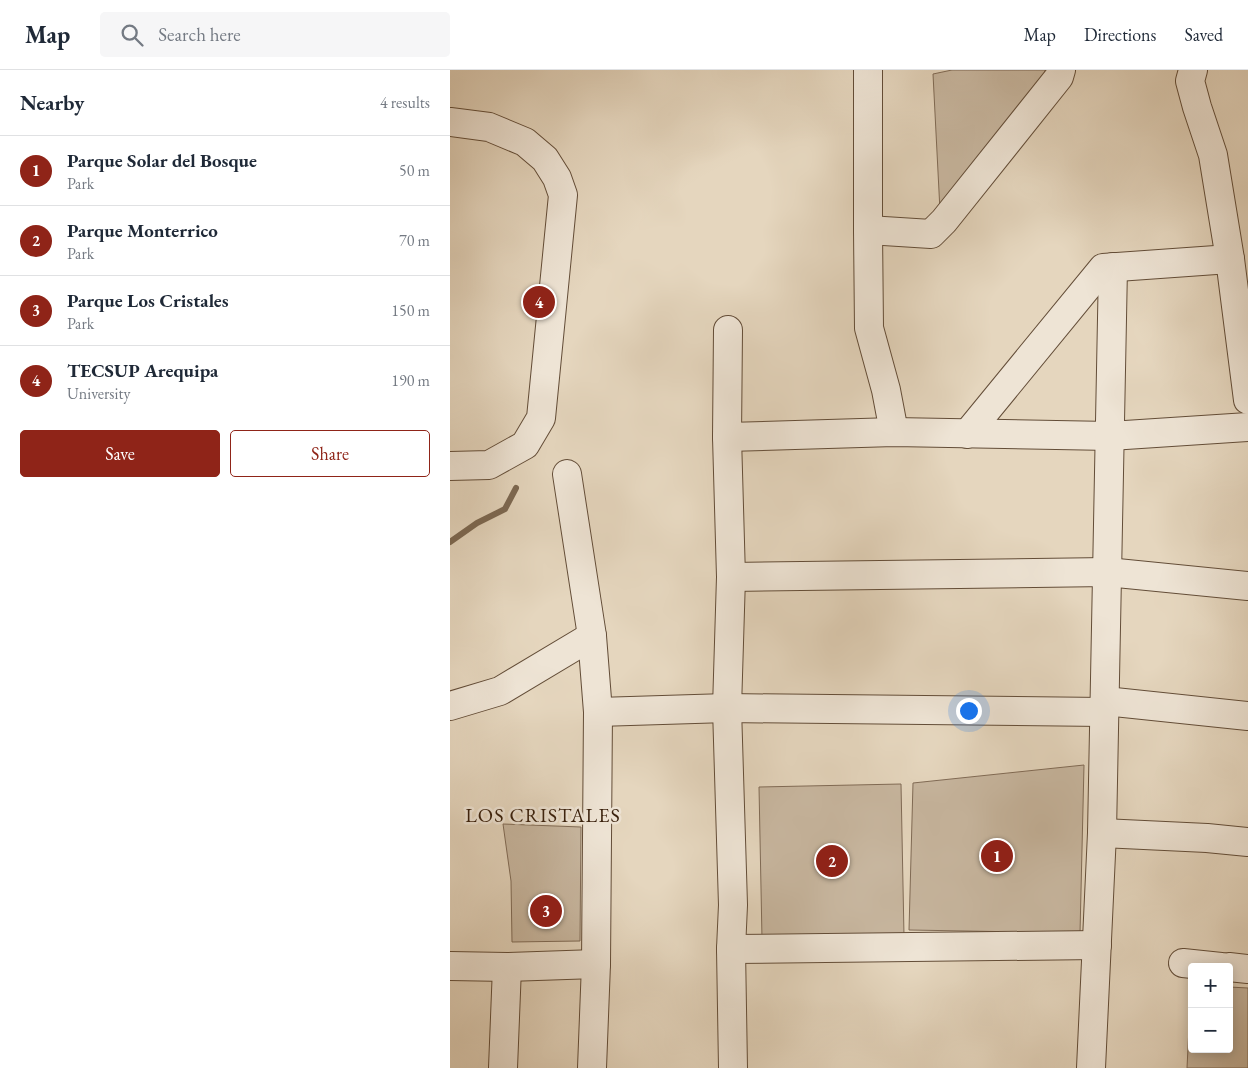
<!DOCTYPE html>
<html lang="en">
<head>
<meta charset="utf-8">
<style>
	:root { --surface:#fff; --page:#f6f6f7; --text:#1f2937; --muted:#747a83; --line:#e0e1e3; --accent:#8f2418 }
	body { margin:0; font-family:"EB Garamond",serif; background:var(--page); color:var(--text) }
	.controls { position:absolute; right:15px; bottom:15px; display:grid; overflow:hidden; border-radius:5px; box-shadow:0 2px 12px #0003 }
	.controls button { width:45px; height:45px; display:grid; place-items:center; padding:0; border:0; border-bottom:1px solid var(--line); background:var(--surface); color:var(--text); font:25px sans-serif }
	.you { position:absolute; left:518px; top:640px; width:18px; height:18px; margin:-12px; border:4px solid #fff; border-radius:50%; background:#1a73e8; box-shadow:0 0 0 8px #1a73e833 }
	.badge { display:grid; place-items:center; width:32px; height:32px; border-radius:50%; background:var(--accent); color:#fff; font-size:16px; font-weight:700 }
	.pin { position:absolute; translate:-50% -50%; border:2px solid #fff; box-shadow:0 1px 5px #0006 }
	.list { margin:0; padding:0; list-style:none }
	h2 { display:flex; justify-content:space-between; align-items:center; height:65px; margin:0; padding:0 20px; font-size:21px }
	h2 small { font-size:16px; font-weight:400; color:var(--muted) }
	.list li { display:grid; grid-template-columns:32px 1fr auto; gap:15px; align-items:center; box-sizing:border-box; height:70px; padding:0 20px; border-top:1px solid var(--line) }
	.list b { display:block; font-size:19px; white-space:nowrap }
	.list p { margin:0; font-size:16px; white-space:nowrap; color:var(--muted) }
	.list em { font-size:16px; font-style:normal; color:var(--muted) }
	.actions { display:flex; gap:10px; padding:15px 20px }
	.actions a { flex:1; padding:11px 0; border:1px solid var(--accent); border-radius:5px; text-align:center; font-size:18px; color:var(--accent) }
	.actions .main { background:var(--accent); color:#fff }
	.icon { flex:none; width:28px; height:28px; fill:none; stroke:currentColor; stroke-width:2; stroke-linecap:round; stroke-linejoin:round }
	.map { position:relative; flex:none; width:798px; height:998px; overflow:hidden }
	header { display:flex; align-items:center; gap:30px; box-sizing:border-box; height:70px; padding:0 25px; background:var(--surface); border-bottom:1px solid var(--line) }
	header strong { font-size:24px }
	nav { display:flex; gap:28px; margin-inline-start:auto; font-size:18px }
	.search { width:350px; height:45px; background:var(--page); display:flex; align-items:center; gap:12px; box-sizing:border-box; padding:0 18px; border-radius:5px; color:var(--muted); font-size:19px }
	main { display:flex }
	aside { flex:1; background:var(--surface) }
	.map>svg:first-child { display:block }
</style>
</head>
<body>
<header>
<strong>Map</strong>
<div class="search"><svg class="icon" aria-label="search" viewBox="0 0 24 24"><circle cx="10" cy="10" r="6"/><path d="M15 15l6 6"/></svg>Search here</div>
<nav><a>Map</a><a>Directions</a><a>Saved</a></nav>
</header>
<main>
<aside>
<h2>Nearby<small>4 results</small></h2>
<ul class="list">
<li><span class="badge">1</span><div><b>Parque Solar del Bosque</b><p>Park</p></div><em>50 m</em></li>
<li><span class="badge">2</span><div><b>Parque Monterrico</b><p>Park</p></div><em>70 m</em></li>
<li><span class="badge">3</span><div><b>Parque Los Cristales</b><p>Park</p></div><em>150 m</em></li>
<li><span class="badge">4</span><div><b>TECSUP Arequipa</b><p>University</p></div><em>190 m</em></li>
</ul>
<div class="actions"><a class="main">Save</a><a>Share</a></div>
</aside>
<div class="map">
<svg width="798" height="998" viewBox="0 0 798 998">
	<rect width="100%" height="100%" fill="#e5d6be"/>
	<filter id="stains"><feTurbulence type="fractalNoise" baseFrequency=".004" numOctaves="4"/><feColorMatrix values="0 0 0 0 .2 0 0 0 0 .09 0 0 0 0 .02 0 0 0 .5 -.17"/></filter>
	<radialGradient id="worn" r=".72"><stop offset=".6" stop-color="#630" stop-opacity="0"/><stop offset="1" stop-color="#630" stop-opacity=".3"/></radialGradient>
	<g fill="#c8b7a0" stroke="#806b56">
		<path d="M 502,0 L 595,0 L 595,4 L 490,141 L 483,4 Z"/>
		<path d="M 634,695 L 630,863 L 459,860 L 463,713 Z"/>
		<path d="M 451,714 L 454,866 L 312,869 L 309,717 Z"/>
		<path d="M 53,754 L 131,757 L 130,871 L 62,872 L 61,811 Z"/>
		<path d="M 741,916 L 742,916 L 742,979 L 779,979 L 779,917 L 798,918 L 798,998 L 737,998 Z"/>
	</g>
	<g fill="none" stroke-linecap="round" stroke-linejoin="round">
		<path stroke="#7c6852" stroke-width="6" d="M 0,472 L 27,453 L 55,439 L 66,418"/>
		<defs>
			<g id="minor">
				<path d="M 418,0 L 418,160 L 419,258 L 436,320 L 444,362"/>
				<path d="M 743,0 L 740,11 L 747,37 L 763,85 L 780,189 L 798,330"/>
				<path d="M 0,52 L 39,57 L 75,72 L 95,89 L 107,108 L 113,125 L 91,348 L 75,375 L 39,395 L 0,396"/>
				<path d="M 418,160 L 481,164 L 494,151 L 609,7 L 611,0"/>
				<path d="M 278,260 L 277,367 L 281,507 L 277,638 L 283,835 L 281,879 L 283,998"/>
				<path d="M 517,364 L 653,198 L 780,189"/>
				<path d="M 277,367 L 444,362 L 660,366 L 798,357"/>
				<path d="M 117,404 L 142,566 L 148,642 L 146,894 L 142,998"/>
				<path d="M 281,507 L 657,502 L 798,516"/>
				<path d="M 655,631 L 798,646"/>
				<path d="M 0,636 L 50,621 L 142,566"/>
				<path d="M 148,642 L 277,638 L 654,642"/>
				<path d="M 652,763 L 757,768 L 798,772"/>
				<path d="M 281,879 L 647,875"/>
				<path d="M 733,893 L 771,897"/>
				<path d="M 0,896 L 57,897 L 146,894"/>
				<path d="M 779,897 L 798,899"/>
				<path d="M 53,998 L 57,897"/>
				<path d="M 641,998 L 652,763 L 663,197"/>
			</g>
		</defs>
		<use href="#minor" stroke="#634d38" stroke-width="30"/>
		<use href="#minor" stroke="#eee4d5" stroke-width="28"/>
	</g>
	<g text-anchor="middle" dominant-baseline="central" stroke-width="5" stroke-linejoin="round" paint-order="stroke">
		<g font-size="20" letter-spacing="1" fill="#381f0b" stroke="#eee4d5">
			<text x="93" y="745">LOS CRISTALES</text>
		</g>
	</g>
	<rect width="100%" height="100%" filter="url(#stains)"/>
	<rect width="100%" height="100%" fill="url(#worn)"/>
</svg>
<div class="controls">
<button>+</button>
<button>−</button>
</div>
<div class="you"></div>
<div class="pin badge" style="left:547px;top:786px">1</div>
<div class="pin badge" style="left:382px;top:791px">2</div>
<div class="pin badge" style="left:96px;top:841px">3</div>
<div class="pin badge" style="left:89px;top:232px">4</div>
</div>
</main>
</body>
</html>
